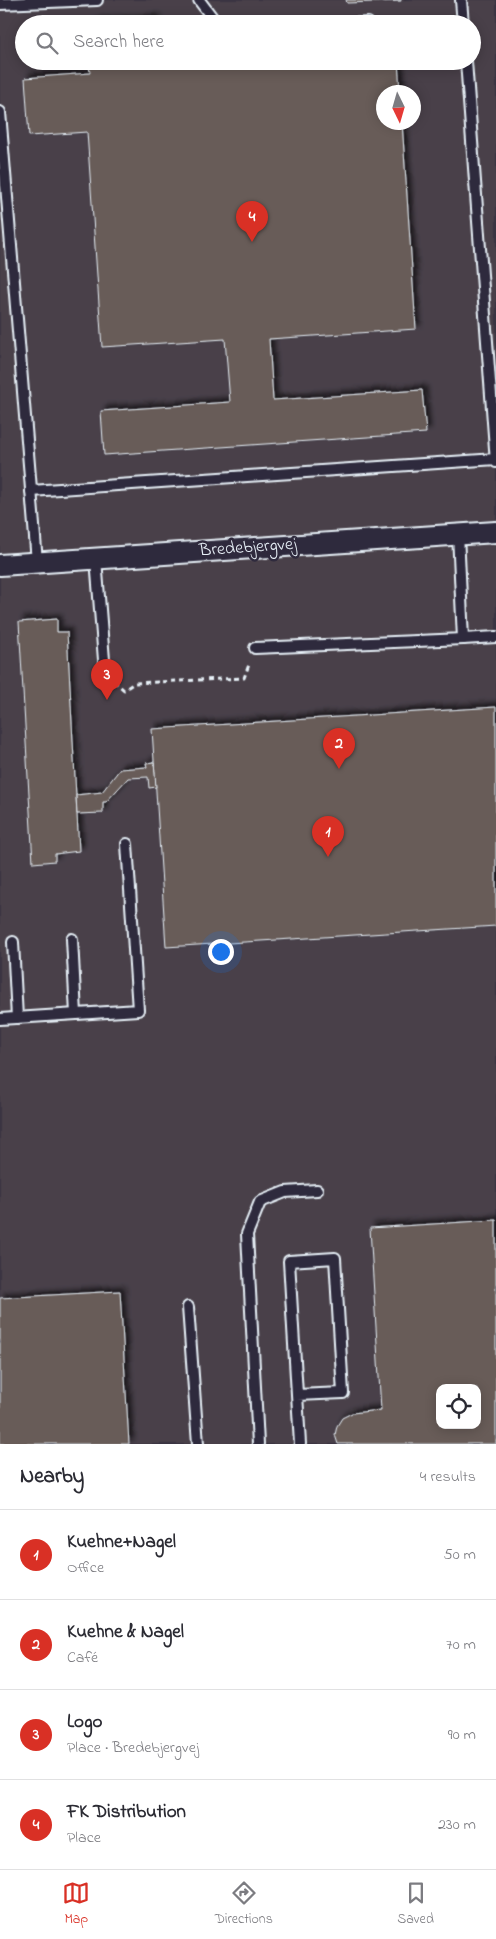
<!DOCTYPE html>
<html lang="en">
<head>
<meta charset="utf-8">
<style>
	:root { --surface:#fff; --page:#f7f7f7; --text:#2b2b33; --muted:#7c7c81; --line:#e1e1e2; --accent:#d93025 }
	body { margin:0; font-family:"Indie Flower",sans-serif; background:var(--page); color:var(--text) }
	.controls { position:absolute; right:15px; bottom:15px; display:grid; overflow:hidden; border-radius:10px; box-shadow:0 2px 12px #0003 }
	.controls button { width:45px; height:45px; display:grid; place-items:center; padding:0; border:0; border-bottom:1px solid var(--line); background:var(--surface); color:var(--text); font:25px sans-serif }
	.compass { position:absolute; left:376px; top:85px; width:45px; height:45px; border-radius:50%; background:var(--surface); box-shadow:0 2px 12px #0003; rotate:175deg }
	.you { position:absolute; left:220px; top:951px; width:18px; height:18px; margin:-12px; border:4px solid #fff; border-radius:50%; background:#1a73e8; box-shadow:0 0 0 8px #1a73e833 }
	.badge { display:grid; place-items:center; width:32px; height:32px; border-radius:50%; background:var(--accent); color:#fff; font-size:16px; font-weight:700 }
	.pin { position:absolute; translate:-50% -41px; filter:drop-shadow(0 1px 2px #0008) }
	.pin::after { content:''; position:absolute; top:26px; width:18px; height:15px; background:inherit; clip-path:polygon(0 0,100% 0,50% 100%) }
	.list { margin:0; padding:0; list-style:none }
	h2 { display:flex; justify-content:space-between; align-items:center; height:65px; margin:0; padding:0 20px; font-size:21px }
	h2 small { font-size:16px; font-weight:400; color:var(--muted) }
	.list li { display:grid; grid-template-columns:32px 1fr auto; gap:15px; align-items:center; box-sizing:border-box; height:90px; padding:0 20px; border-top:1px solid var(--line) }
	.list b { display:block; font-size:19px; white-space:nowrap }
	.list p { margin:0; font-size:16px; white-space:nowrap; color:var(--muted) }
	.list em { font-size:16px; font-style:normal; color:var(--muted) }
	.icon { flex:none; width:28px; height:28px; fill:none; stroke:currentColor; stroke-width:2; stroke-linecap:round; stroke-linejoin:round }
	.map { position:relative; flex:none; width:496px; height:1444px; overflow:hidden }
	.search { position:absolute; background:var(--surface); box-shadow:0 2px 12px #0003; left:15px; right:15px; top:15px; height:55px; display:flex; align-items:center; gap:12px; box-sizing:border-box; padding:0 18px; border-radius:28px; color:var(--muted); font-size:19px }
	.sheet { height:425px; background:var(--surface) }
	nav { display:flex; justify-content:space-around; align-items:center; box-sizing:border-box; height:70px; border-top:1px solid var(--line); background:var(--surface); font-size:14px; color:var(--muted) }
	nav a { display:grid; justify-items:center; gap:2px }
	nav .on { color:var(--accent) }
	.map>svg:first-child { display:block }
</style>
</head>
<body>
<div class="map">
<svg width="496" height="1444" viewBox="0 0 496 1444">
	<defs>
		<filter id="shadow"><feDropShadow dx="4.5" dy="-4.5" stdDeviation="2.5" flood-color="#0009"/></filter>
	</defs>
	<rect width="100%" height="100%" fill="#3a3442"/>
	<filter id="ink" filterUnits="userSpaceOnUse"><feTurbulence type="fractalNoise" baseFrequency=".02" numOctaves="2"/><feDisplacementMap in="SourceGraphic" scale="10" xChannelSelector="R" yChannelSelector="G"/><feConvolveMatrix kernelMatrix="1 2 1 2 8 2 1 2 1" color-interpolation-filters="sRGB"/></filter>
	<g filter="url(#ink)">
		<path fill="#484049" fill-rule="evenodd" d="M 0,0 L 496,0 L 496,1444 L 0,1444 ZM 24,24 L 472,24 L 472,61 L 24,61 ZM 384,92 L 414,92 L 414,122 L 384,122 ZM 440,1388 L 477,1388 L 477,1425 L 440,1425 Z"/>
		<g fill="#685c58" stroke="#e8f1f8" fill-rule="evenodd" filter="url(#shadow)">
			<path d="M 346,0 L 401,0 L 401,1 L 347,3 Z"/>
			<path d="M 155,19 L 156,24 L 91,24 L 91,23 Z"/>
			<path d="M 93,61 L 398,61 L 400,92 L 384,92 L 384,122 L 402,122 L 416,329 L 269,339 L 273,400 L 422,390 L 426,433 L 104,455 L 101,411 L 230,402 L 225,339 L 102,347 L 87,132 L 29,136 L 25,78 L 90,73 L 89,66 L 94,65 Z"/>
			<path d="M 57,619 L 57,632 L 67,632 L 79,851 L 55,854 L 55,861 L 33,863 L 19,622 Z"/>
			<path d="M 496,707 L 496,926 L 166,947 L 152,729 Z"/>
			<path d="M 154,762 L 156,787 L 149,788 L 148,777 L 128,778 L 106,802 L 103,802 L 103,813 L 77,814 L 76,795 L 102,792 L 120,769 L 147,767 L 146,763 Z"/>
			<path d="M 496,1220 L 496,1444 L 338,1444 L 335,1435 L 337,1426 L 342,1418 L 352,1413 L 381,1410 L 370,1228 ZM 440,1388 L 477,1388 L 477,1425 L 440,1425 Z"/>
			<path d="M 120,1291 L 129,1444 L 0,1444 L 0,1298 Z"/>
		</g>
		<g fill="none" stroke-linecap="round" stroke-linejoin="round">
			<defs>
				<g id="lane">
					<path d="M 199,0 L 217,24"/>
					<path d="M 461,0 L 463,24"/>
					<path d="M 0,4 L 97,0"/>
					<path d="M 344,24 L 368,23"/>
					<path d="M 466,61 L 496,462"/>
					<path d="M 0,112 L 37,562"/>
					<path d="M 31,491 L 496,459"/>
					<path d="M 96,559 L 104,660"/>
					<path d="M 463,639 L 496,637"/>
					<path d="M 255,648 L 463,639 L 458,534"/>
					<path d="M 72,939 L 76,1014"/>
					<path d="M 13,942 L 17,1018"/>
					<path d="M 0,1019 L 138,1010 L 127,844"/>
					<path d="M 188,1307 L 198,1444"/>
					<path d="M 297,1395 L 343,1393 L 335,1258 L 289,1261 L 300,1444"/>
					<path d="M 258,1444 L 247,1234 L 260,1202 L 285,1192 L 317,1190"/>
				</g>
				<path id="street" d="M 0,565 L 496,532"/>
			</defs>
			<use href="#lane" stroke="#e8f1f8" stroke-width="14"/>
			<use href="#street" stroke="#e8f1f8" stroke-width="24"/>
			<path stroke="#e8f1f8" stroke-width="3" stroke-dasharray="5 4" stroke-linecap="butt" d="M 107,675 L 124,690 L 134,683 L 244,678 L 250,662"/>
			<use href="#lane" stroke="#2f2a3d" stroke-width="10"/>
			<use href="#street" stroke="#2f2a3d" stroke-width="20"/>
		</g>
	</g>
	<g text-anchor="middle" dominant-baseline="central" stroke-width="5" stroke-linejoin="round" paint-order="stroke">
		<g font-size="18" fill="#e8f1f8" stroke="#2f2a3d">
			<text transform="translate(248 548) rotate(-4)">Bredebjergvej</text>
		</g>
	</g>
</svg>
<div class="controls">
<button><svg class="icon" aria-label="locate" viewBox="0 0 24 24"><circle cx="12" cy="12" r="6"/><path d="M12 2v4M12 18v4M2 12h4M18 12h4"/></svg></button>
</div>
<svg class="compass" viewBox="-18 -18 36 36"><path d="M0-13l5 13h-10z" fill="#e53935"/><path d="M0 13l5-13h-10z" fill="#7c7c81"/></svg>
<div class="you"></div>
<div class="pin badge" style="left:328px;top:857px">1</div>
<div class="pin badge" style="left:339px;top:769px">2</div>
<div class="pin badge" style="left:107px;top:700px">3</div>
<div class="pin badge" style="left:252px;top:242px">4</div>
<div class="search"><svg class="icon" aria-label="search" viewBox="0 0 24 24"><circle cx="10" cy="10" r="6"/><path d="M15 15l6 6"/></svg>Search here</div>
</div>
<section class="sheet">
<h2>Nearby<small>4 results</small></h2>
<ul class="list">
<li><span class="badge">1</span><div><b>Kuehne+Nagel</b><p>Office</p></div><em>50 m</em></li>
<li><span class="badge">2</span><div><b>Kuehne &amp; Nagel</b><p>Café</p></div><em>70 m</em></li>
<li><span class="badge">3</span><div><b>Logo</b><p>Place · Bredebjergvej</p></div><em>90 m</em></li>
<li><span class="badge">4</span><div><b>FK Distribution</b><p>Place</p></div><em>230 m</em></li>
</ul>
</section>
<nav>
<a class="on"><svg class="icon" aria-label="map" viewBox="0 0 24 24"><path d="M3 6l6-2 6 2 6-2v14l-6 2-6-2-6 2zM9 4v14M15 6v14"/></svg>Map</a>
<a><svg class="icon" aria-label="directions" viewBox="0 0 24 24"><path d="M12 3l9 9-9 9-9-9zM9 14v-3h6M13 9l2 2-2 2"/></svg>Directions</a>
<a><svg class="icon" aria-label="saved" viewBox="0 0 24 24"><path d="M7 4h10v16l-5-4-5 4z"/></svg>Saved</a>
</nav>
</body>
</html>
